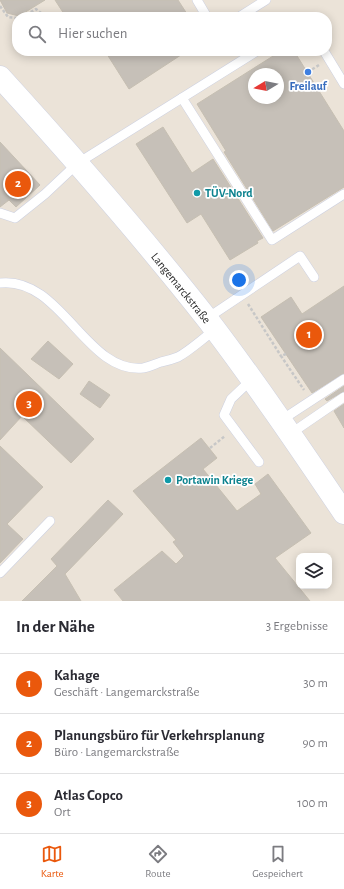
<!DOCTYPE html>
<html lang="de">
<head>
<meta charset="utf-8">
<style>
	:root { --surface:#fff; --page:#f2f2f3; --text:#2b2b33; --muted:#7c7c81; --line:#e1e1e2; --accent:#ea580c }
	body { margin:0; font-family:"Alegreya Sans",sans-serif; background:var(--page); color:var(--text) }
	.controls { position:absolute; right:12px; bottom:12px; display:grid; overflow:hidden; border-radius:8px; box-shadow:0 2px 10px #0003 }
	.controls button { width:36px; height:36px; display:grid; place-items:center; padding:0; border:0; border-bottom:1px solid var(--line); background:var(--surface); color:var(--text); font:20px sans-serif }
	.compass { position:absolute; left:248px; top:68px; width:36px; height:36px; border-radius:50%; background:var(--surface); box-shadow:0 2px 10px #0003; rotate:260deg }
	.you { position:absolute; left:239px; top:280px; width:14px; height:14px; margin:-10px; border:3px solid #fff; border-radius:50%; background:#1a73e8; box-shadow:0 0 0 6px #1a73e833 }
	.badge { display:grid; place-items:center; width:26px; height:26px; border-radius:50%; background:var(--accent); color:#fff; font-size:13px; font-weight:700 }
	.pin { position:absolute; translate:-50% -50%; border:2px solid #fff; box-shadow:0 1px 4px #0006 }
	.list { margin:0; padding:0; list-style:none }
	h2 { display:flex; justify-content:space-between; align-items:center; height:52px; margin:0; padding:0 16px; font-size:17px }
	h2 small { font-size:13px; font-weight:400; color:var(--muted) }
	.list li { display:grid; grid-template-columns:26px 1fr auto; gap:12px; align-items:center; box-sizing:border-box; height:60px; padding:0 16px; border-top:1px solid var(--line) }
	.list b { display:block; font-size:15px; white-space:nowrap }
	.list p { margin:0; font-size:13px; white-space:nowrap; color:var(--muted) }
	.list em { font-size:13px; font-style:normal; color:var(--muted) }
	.icon { flex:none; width:22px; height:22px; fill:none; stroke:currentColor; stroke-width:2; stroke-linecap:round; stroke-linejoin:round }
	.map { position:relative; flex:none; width:344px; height:601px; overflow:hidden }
	.search { position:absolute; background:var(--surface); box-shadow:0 2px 10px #0003; left:12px; right:12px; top:12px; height:44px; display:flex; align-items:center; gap:10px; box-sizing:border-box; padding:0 14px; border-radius:16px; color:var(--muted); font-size:15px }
	.sheet { height:232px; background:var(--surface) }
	nav { display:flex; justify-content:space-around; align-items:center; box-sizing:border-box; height:56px; border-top:1px solid var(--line); background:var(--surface); font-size:11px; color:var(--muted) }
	nav a { display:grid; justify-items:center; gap:2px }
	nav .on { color:var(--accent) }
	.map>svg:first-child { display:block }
</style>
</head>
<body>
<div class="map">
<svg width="344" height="601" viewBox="0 0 344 601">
	<rect width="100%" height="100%" fill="#ebe3d8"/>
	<g fill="#c6c0b8" stroke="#c6bfb2" fill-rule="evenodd">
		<path d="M 0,0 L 45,0 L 19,16 L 7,13 Z"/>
		<path d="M 55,0 L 178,0 L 189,17 L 66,17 Z"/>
		<path d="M 105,51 L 187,51 L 129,89 Z"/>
		<path d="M 281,51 L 294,51 L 344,131 L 344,187 L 273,231 L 224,152 L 226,151 L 197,104 ZM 254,74 L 278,74 L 278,98 L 254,98 Z"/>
		<path d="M 163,127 L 192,173 L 213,159 L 263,238 L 257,241 L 258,243 L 230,260 L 201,214 L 187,223 L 136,144 Z"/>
		<path d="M 0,142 L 40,185 L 16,207 L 9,200 L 0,207 Z"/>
		<path d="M 344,286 L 344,373 L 312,393 L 261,317 L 291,297 L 302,314 Z"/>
		<path d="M 48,341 L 73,364 L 59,379 L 31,359 Z"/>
		<path d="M 0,348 L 94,439 L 71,463 L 22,416 L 0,440 Z"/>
		<path d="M 89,381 L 110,395 L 100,408 L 80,394 Z"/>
		<path d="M 344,386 L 344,391 L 327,401 L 325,399 Z"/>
		<path d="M 344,404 L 344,428 L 334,411 Z"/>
		<path d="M 201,438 L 217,458 L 203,469 L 237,511 L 261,494 L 255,484 L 268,474 L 311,533 L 275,558 L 310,601 L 123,601 L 114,590 L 162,551 L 176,564 L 184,556 L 173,542 L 176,540 L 133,491 Z"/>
		<path d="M 0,446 L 43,487 L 7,524 L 23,539 L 0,563 Z"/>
		<path d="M 108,500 L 123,514 L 65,574 L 81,601 L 22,601 L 57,566 L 51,559 Z"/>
	</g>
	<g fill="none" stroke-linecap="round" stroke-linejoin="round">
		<defs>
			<g id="service">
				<path d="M 197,0 L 207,17"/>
				<path d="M 239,17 L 266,0"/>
				<path d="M 324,51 L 344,84"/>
				<path d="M 182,98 L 272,240 L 344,194"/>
				<path d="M 0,213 L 15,218 L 45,194 L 78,163 L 257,51"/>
				<path d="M 0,283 C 61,276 86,374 143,368 C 149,367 155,364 161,362 C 166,361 173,359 178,357 C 191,350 203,338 215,330"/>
				<path d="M 206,319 L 300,256 L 314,277"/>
				<path d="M 251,380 L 231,399 L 224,415 L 259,462"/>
				<path d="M 280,421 L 344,379"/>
				<path d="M 290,434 L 344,397"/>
				<path d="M 0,573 L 50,521"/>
			</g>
			<path id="tertiary" d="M 0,77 C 72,156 142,236 208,320 C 256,383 300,448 344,513"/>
		</defs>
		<use href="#service" stroke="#cdd1e1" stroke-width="10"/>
		<use href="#tertiary" stroke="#cdd1e1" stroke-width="23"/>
		<g stroke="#c7c7c7" stroke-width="2.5" stroke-dasharray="3 2" stroke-linecap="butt">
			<path d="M 0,6 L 8,17 L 17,18"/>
			<path d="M 22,17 L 36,9 L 46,17"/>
			<path d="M 308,72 L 319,65"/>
			<path d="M 248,304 L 281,356"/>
			<path d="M 286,354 L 281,356 L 304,390"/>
			<path d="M 210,448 L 225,436"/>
		</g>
		<use href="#service" stroke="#fff" stroke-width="9"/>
		<use href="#tertiary" stroke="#fff" stroke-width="22"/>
	</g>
	<circle fill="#3f7fe0" stroke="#fff" stroke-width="1.5" cx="308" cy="72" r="4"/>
	<g fill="#0f9aa8" stroke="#fff" stroke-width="1.5">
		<circle cx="197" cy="193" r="4"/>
		<circle cx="168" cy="480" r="4"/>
	</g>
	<g text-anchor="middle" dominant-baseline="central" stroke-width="3.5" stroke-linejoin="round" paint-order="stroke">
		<g font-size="12" font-weight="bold" fill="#366cbe" stroke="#fff">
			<text x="308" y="86">Freilauf</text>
		</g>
		<g font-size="12" font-weight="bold" fill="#0d838f" stroke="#fff" text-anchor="start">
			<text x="205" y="193">TÜV-Nord</text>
			<text x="176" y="480">Portawin Kriege</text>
		</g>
		<g font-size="12" fill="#272727" stroke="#fff">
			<text transform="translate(181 288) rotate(51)">Langemarckstraße</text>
		</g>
	</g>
</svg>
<div class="controls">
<button><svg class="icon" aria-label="layers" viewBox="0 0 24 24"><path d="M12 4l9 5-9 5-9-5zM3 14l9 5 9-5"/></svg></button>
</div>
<svg class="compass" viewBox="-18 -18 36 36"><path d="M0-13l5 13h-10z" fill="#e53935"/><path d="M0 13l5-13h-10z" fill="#7c7c81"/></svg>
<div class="you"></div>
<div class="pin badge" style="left:309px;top:335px">1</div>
<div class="pin badge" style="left:18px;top:184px">2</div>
<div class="pin badge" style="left:29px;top:404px">3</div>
<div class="search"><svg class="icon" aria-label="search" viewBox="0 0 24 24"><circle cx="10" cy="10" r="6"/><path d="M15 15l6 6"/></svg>Hier suchen</div>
</div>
<section class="sheet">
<h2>In der Nähe<small>3 Ergebnisse</small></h2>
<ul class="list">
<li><span class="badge">1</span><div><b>Kahage</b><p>Geschäft · Langemarckstraße</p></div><em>30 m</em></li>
<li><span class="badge">2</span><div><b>Planungsbüro für Verkehrsplanung</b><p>Büro · Langemarckstraße</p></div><em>90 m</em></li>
<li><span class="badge">3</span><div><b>Atlas Copco</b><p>Ort</p></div><em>100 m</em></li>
</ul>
</section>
<nav>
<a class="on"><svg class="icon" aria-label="map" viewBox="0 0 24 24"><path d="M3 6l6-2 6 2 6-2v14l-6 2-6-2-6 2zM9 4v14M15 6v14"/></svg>Karte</a>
<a><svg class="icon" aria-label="directions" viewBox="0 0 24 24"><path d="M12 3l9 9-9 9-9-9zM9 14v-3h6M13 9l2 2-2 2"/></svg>Route</a>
<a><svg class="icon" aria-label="saved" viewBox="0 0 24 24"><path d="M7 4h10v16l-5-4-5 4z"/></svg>Gespeichert</a>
</nav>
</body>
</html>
